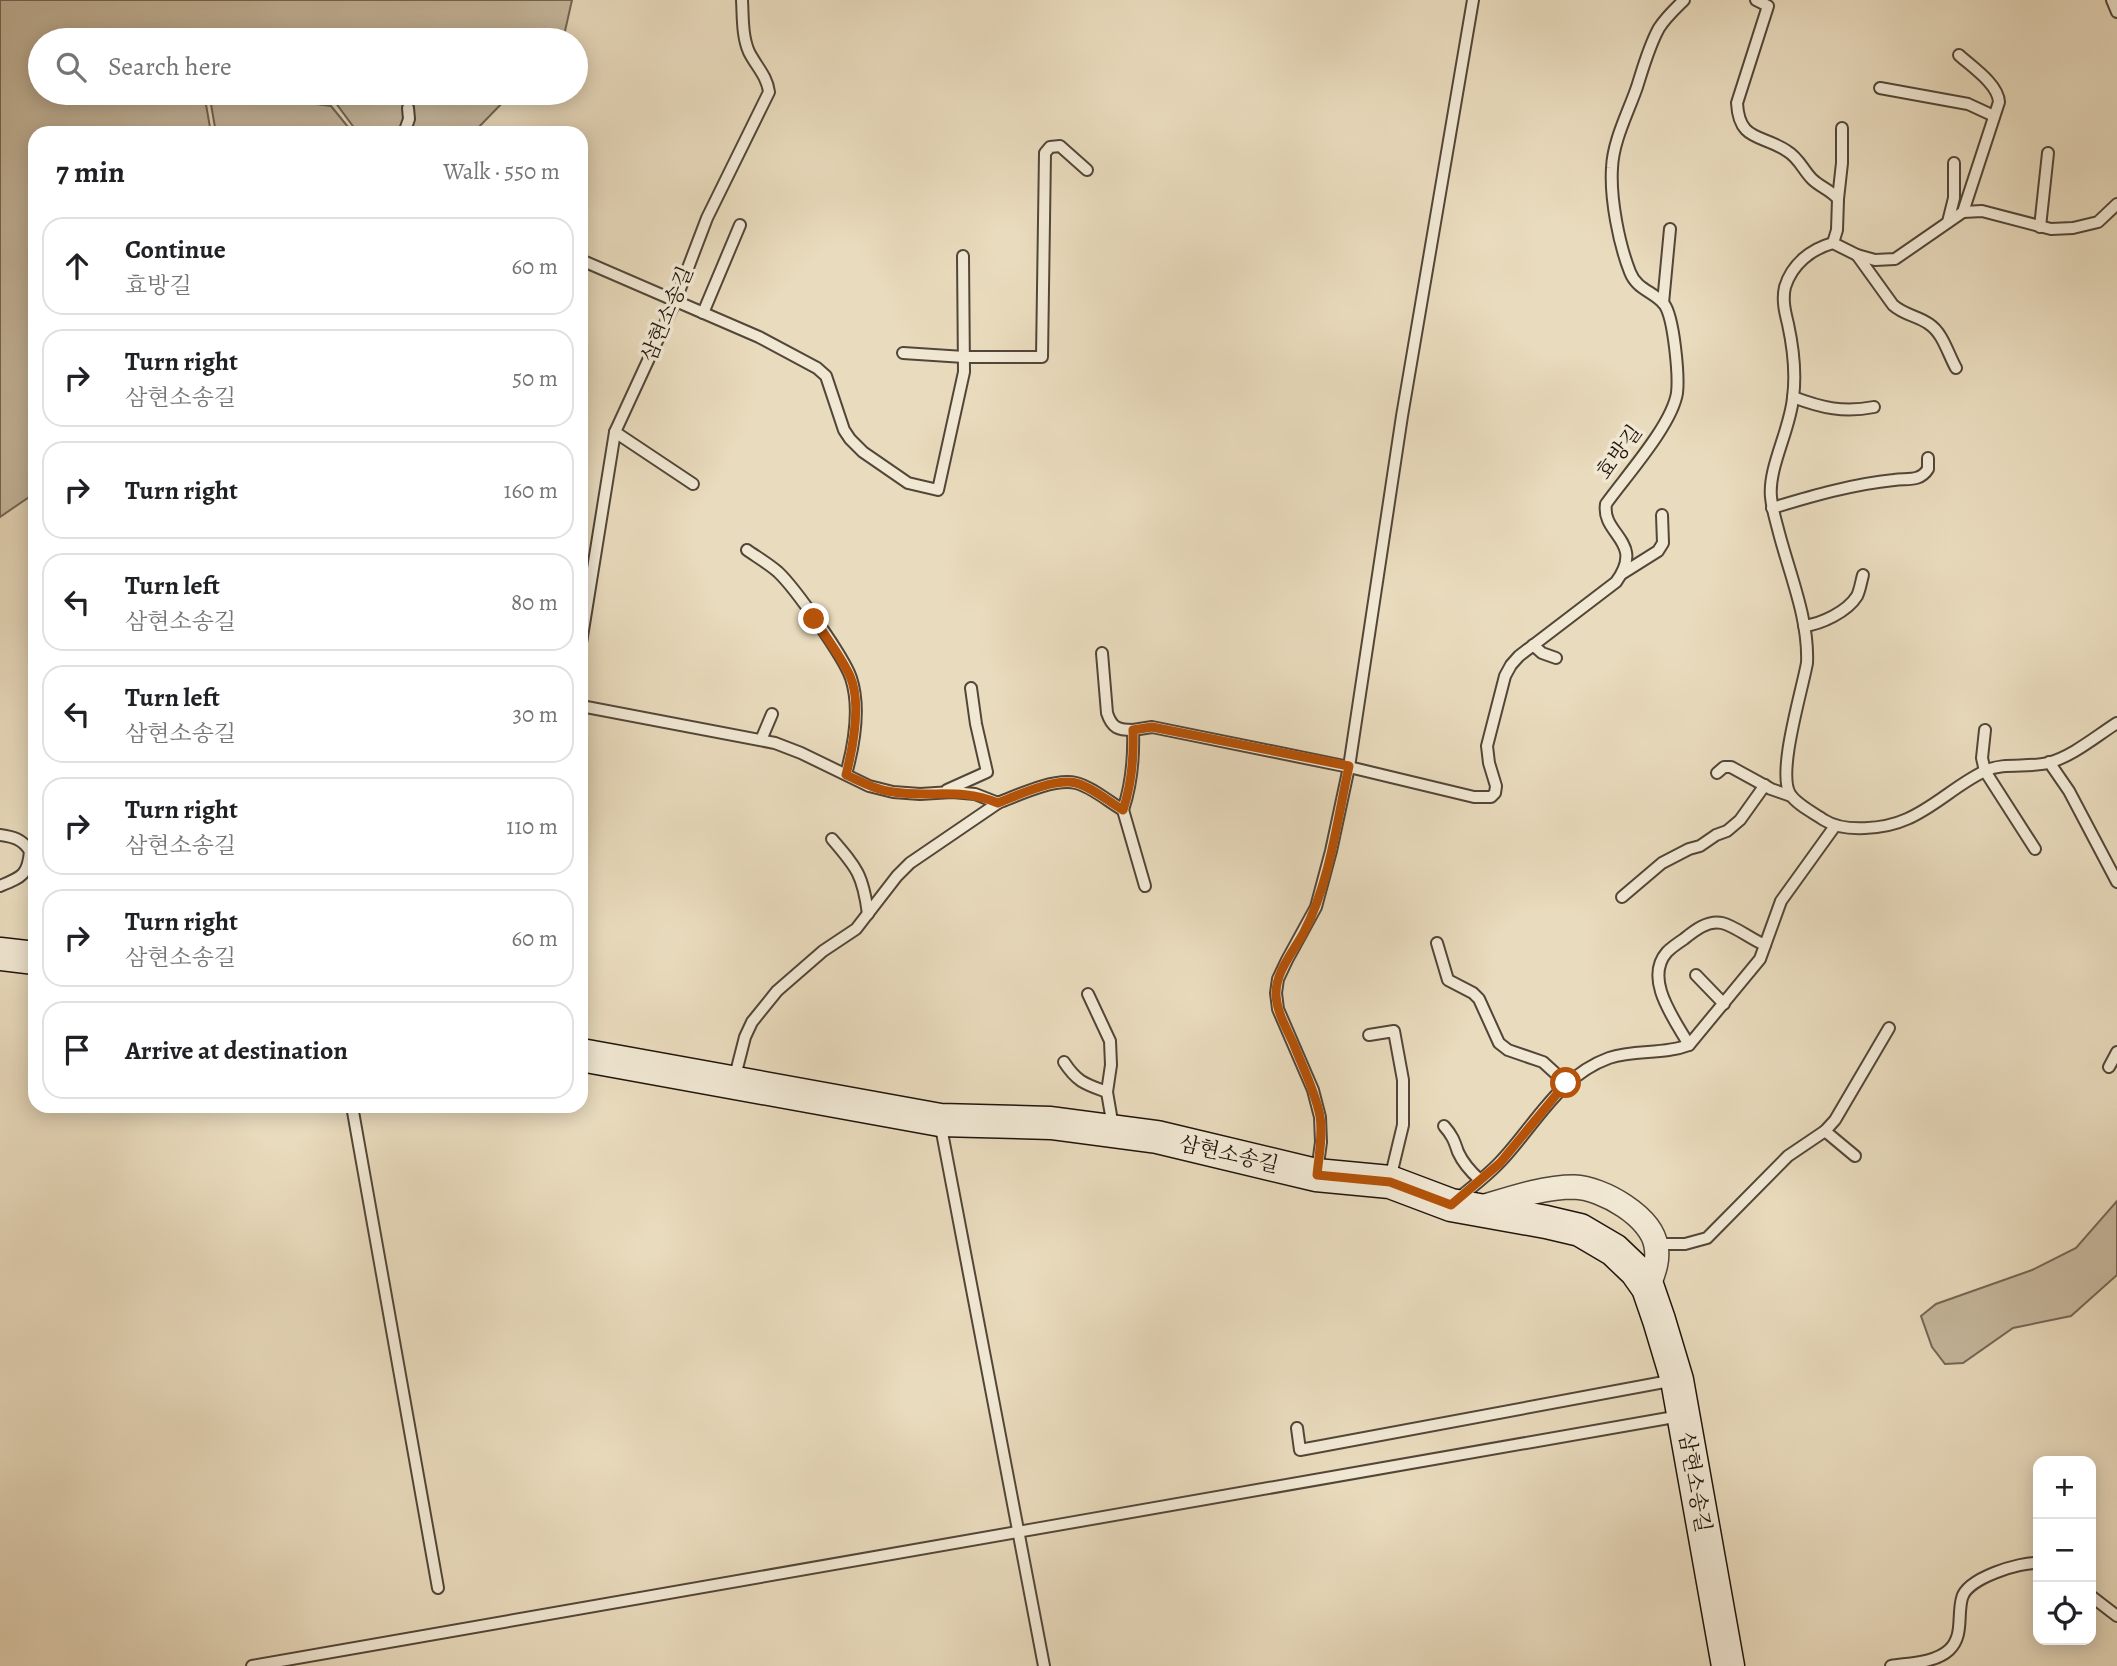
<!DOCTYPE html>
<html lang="en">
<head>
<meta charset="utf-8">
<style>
	:root { --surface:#fff; --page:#f2f2f2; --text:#202124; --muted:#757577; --line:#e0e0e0 }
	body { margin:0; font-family:Alegreya,"Noto Serif KR",serif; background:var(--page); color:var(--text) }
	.controls { position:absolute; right:21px; bottom:21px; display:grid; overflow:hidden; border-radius:14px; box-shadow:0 4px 18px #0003 }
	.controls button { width:63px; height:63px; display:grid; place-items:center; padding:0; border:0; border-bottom:2px solid var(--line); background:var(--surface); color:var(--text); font:35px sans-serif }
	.stop { position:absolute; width:21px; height:21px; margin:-16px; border:5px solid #b45309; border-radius:50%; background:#fff }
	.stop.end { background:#b45309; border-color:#fff; box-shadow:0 2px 7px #0008 }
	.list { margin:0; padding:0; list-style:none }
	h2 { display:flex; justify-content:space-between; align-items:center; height:91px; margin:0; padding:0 28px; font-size:30px }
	h2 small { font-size:23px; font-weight:400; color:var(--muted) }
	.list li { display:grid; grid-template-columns:46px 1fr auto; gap:21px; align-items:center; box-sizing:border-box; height:98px; margin:0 14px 14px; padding:0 14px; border:2px solid var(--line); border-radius:21px }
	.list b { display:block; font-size:26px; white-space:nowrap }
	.list p { margin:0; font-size:23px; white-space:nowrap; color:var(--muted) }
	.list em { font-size:23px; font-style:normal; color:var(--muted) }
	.icon { flex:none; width:38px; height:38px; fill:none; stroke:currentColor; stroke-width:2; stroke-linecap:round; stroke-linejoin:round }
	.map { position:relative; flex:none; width:2117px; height:1666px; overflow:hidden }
	.search { position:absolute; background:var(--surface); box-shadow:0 4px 18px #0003; left:28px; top:28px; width:560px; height:77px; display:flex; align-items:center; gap:18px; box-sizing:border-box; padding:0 24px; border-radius:38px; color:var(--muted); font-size:26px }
	.panel { position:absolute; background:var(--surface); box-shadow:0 4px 18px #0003; left:28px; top:126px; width:560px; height:987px; border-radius:21px }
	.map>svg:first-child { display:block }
</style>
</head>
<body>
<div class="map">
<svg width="2117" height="1666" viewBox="0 0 2117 1666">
	<rect width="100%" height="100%" fill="#e9dbbd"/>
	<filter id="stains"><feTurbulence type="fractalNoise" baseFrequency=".00286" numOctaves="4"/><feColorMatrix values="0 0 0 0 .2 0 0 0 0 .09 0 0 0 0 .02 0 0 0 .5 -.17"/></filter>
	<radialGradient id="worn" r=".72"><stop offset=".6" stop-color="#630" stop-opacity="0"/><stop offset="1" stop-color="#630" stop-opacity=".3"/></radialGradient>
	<g fill="#c7b99f" stroke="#746756" stroke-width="2">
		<path d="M 0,0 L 572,0 L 563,40 L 40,40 L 40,93 L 204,93 L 211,133 L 35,133 L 35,493 L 0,517 Z"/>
		<path d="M 209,93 L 231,93 L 331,106 L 353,133 L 216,133 Z"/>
		<path d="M 277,93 L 512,93 L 473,133 L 368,133 L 355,129 L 335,102 Z"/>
		<path d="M 2117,1201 L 2117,1275 L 2071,1316 L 2013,1328 L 1963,1363 L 1945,1364 L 1932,1347 L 1921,1316 L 1936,1304 L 2032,1270 L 2076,1248 Z"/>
	</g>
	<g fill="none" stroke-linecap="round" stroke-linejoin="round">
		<defs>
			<g id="lane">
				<path d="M 1756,0 L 1768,6 L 1737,103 C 1739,142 1762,134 1787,151 C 1799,158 1803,170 1812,179 C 1820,187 1831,190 1838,199 L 1837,230 L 1833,243"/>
				<path d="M 2112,0 L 2117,12"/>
				<path d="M 1959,55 C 1972,67 1998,84 1999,102 L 1963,212 L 1895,259 L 1875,260 L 1857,255 L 1833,243 C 1811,249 1792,264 1785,287 C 1782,300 1785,312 1788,324 C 1793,347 1796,375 1793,398 C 1790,430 1768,468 1771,497 C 1772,509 1776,521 1779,533 C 1790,575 1809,620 1807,663 C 1802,691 1777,772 1790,794 C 1797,805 1814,813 1824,820 C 1844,833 1885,829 1907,819 C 1935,807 1957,784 1985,771 C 2004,762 2027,768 2048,763 C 2073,756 2095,737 2117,723"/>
				<path d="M 1880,88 L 1968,104 L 1994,116"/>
				<path d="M 404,133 L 409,119 L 408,108"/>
				<path d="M 1838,199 L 1842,163 L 1842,128"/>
				<path d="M 1963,212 L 1982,211 L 2051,229 L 2073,228 L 2098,222 L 2117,204"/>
				<path d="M 1948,222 L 1954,198 L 1954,163"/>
				<path d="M 2040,227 L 2048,153"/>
				<path d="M 1857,255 L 1893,305 C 1904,315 1918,316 1929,324 C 1943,333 1948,354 1956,368"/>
				<path d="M 581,260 L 759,337 L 817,368 L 826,376 L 844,430 L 850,439 L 863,452 L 908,483 L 938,490 L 964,372 L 963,256"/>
				<path d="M 1663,303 L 1670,229"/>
				<path d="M 703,313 L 740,225"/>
				<path d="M 903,353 L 964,357 L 1042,357 L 1045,153 L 1050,147 L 1060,146 L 1087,170"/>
				<path d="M 1793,397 C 1822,408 1844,413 1874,407"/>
				<path d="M 615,432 L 693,484"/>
				<path d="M 1772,508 C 1812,496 1853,484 1894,480 C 1907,478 1920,482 1928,469 L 1928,458"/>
				<path d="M 747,550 C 757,557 769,564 778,572 C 795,588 844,657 851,678 C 861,708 854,745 846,774"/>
				<path d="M 1623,573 L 1658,551 L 1663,543 L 1662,515"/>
				<path d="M 1804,626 C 1821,624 1847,612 1857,596 C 1860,590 1861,582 1863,575"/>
				<path d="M 581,643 L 615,432 L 675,302 L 707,218 L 769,92 C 767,76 756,66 749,52 C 742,36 743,17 742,0"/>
				<path d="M 1533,645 L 1542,653 L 1556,658"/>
				<path d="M 1102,653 L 1107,713 C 1112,728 1118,730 1133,730"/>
				<path d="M 581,706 L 775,743 L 801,753 L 869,786 L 893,792 L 920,794 L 952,792 L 975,794 L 998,803 C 1018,795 1054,778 1076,783 C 1092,787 1109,802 1123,810 C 1132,783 1134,758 1133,730 L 1152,727 L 1349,767 L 1474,797 L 1491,797 L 1495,793 L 1496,786 L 1489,763 L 1487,746 L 1505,676 L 1511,665 L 1519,656 L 1616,582 C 1646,541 1601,535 1606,504 C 1626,476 1672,425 1677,393 C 1679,376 1674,317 1664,304 C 1653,291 1637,290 1630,272 C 1619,244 1610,199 1612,168 C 1613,141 1628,113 1637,87 C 1643,68 1649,46 1659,28 C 1666,17 1675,9 1684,0"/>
				<path d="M 1985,730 L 1982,758 L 1985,771 L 2035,849"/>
				<path d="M 761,740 L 772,714"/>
				<path d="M 2049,762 L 2069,791 L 2117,882"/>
				<path d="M 1717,773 L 1724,767 L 1731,767 L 1771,789 L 1791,796"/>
				<path d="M 947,790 L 987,772 L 976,724 L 971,688"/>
				<path d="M 1123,810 L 1145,886"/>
				<path d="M 0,835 C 14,837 22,839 30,851 L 35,848"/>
				<path d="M 832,839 C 857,868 863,875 868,914"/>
				<path d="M 0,886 C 22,877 28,875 30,851"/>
				<path d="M 1622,897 L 1662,863 L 1689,849 L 1700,846 L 1716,835 L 1727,831 L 1740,820 L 1765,785"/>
				<path d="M 1437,943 L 1448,980 L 1473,993 L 1479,999 L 1499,1043 L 1508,1050 L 1543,1062 L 1566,1083"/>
				<path d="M 1696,975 L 1724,1004"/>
				<path d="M 1088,994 L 1110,1041 L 1111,1065 L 1107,1092 L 1113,1127"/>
				<path d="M 1369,1035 L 1394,1031 L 1403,1080 L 1403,1125 L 1390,1179"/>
				<path d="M 1689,1045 C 1675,1020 1643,979 1667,952 C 1672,947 1678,943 1684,939 C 1695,930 1708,920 1722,923 C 1735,926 1752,940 1765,945"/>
				<path d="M 1064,1062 C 1077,1082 1085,1084 1107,1092"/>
				<path d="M 2109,1067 L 2117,1052"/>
				<path d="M 734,1080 L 745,1037 L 752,1022 L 777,991 L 823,951 L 856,929 L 897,876 L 910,863 L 998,803"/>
				<path d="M 352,1106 L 438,1588"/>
				<path d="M 940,1122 L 1044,1666"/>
				<path d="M 1444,1126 C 1452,1135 1454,1140 1458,1152 C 1463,1163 1471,1172 1480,1180"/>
				<path d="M 1825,1131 L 1855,1156"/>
				<path d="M 1317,1172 L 1321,1142 L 1320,1117 L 1313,1090 L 1278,1009 L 1276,993 L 1278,979 L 1287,960 L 1316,907 L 1331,851 L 1349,767 L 1402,416 L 1473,0"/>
				<path d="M 1456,1200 C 1471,1188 1487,1176 1501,1161 C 1535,1125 1559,1076 1609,1058 C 1635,1049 1663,1055 1689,1045 L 1760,959 L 1781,901 L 1835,826"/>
				<path d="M 1656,1244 L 1685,1244 L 1707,1238 L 1788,1156 L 1825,1131 L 1835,1120 L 1889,1028"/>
				<path d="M 1297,1428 L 1300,1450 L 1675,1380"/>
				<path d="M 2091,1596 L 2117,1616"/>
				<path d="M 252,1666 L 1680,1416"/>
				<path d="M 1891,1666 C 1909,1663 1935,1663 1949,1650 C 1964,1636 1957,1616 1962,1598 C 1967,1578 2020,1562 2038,1563"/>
			</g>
			<path id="street" d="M 1479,1208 C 1509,1199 1542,1187 1574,1187 C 1603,1188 1652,1217 1656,1246 C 1659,1261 1653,1274 1648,1288"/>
			<g id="secondary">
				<path d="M 0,954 L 35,958"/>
				<path d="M 581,1055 L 940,1120 L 1051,1123 L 1157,1137 L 1316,1175 L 1390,1182 L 1451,1205 L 1546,1222 L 1580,1230 L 1614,1250 L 1636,1271 L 1648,1288 L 1659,1320 L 1677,1380 L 1728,1666"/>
			</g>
		</defs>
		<use href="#lane" stroke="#524638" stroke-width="14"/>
		<use href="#street" stroke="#524638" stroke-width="26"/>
		<use href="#secondary" stroke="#20150c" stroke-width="35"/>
		<use href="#lane" stroke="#f1e8d4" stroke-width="10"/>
		<use href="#street" stroke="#f1e8d4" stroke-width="23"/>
		<use href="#secondary" stroke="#f1e8d4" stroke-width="32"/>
	</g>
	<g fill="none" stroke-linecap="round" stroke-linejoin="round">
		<path stroke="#b45309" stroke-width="9" d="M 814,619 C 826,637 840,655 850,676 C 862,703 853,747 846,775 C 862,782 876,790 893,792 C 932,798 959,787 998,803 C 1018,795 1054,778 1076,783 C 1092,787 1109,802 1123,810 C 1132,783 1134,758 1133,730 L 1152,727 L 1349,766 C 1337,821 1330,882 1304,932 C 1294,951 1275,972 1276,995 C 1277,1013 1287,1029 1294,1045 C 1303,1068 1315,1091 1320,1116 C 1323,1135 1319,1155 1317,1175 L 1390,1182 L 1451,1205 L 1500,1163 L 1566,1083"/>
	</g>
	<g text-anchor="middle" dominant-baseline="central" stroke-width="7" stroke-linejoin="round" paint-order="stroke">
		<g font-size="21" fill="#20150c" stroke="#f1e8d4">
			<text transform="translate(667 314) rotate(-67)">삼현소송길</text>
			<text transform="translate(1619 452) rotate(-54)">효방길</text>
			<text transform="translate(1229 1154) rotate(13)">삼현소송길</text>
			<text transform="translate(1695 1482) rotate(80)">삼현소송길</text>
		</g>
	</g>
	<rect width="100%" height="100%" filter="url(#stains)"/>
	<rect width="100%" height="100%" fill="url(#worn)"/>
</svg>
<div class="controls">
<button>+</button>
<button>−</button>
<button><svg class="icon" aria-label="locate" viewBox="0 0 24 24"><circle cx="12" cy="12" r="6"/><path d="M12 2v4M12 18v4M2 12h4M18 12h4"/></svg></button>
</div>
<div class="stop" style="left:1566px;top:1083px"></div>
<div class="stop end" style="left:814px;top:619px"></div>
<div class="search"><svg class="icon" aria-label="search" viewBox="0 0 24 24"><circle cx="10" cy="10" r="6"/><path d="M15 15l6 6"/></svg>Search here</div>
<section class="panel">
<h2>7 min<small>Walk · 550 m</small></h2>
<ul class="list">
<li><svg class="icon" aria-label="ahead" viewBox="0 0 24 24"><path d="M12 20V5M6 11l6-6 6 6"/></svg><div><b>Continue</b><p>효방길</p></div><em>60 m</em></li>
<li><svg class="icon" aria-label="right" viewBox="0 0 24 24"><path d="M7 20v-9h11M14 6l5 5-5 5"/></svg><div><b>Turn right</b><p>삼현소송길</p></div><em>50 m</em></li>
<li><svg class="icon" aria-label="right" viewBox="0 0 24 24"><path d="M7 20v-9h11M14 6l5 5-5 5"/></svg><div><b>Turn right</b></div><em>160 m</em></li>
<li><svg class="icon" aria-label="left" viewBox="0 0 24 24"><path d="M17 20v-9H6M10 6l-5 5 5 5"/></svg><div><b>Turn left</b><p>삼현소송길</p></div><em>80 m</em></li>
<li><svg class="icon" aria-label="left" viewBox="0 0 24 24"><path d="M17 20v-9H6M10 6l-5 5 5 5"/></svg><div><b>Turn left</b><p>삼현소송길</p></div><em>30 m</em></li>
<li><svg class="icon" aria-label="right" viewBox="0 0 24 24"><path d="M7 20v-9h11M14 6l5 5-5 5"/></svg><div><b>Turn right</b><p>삼현소송길</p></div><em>110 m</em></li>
<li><svg class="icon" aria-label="right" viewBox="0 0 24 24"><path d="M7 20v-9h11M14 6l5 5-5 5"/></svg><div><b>Turn right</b><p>삼현소송길</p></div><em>60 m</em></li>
<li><svg class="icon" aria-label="arrive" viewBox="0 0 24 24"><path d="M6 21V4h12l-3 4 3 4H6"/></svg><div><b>Arrive at destination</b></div></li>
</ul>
</section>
</div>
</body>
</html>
